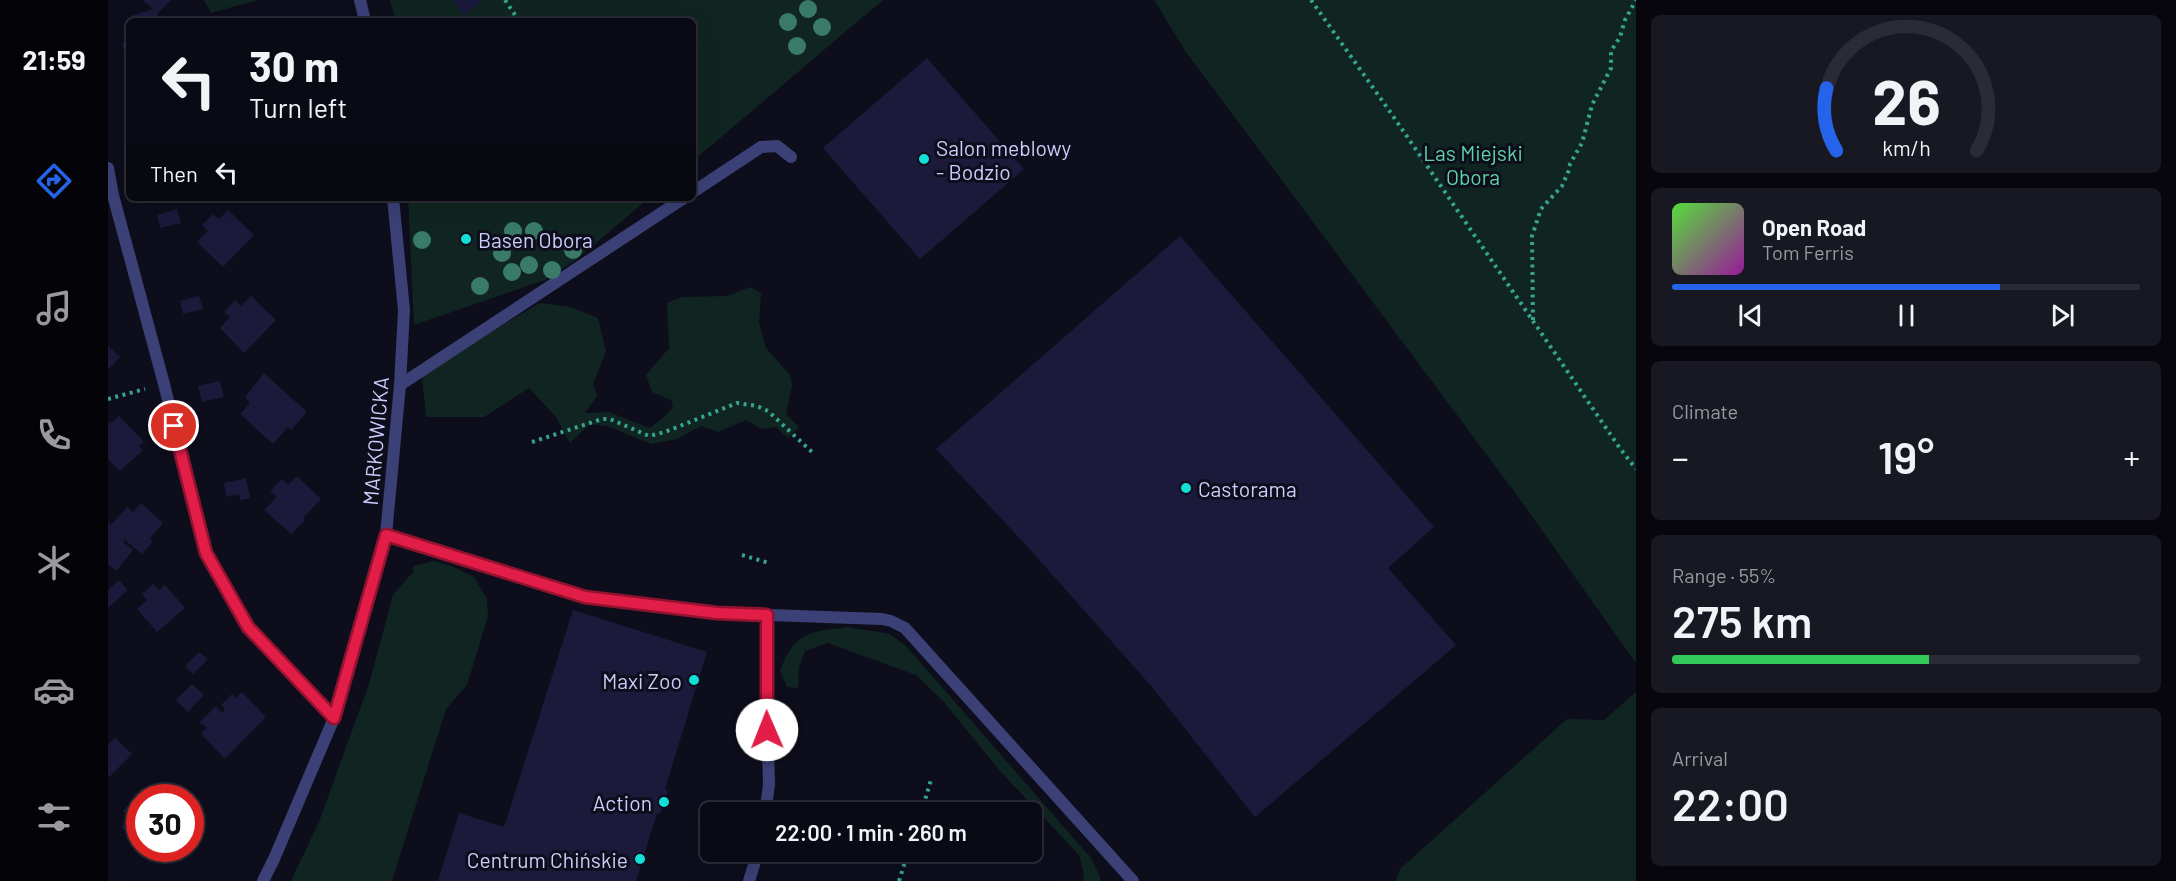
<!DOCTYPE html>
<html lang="en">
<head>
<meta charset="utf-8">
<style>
	body { margin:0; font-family:Barlow,sans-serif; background:#181822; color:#f1f3f6; height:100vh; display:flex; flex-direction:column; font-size:22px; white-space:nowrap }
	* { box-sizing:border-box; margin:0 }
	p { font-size:20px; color:#999aa0 }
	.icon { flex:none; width:33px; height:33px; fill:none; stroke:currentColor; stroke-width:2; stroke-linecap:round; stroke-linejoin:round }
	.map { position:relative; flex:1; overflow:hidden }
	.details { display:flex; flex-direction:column; gap:15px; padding:15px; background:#06060c; width:540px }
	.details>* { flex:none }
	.hud { position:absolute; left:18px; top:18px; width:570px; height:183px; border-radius:9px; box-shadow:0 6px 24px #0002,0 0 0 2px #2a2b34; background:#0a0a15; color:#f1f3f6; overflow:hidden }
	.speed { position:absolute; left:18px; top:784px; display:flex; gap:12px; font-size:30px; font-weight:700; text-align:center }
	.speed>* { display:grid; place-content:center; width:78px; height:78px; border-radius:50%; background:#0a0a15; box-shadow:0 6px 24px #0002,0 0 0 2px #2a2b34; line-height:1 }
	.speed .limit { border:9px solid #d22; background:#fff; color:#111 }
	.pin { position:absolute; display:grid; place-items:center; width:51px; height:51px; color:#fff; margin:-26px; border:3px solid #fff; border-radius:50%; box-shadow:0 2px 6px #0007 }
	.me { position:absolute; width:66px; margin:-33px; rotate:359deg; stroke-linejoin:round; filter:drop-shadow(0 0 4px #0008) }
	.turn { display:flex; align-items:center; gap:21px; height:126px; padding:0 24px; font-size:27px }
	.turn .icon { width:78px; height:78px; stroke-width:2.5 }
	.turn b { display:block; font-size:42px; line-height:51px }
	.then { display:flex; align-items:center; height:57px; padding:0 24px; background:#0003; gap:12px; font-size:22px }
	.big { font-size:45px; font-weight:600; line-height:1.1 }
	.details .card { flex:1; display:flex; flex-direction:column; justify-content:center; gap:9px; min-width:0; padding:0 21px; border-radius:9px; background:#181822 }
	.details .dial { align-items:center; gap:0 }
	.dial svg { height:156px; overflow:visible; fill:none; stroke:#2a2b34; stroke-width:7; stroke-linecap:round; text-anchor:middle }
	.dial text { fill:#f1f3f6; stroke:none }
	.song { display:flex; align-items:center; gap:18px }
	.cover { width:72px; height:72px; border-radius:9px; background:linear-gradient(135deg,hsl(110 70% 55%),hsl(300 70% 35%)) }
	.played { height:6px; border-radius:3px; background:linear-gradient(90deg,#2563eb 70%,#2a2b34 70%) }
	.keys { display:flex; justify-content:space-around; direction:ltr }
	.heat { display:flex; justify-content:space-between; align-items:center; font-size:33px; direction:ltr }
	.charge { height:9px; border-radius:4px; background:linear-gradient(90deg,#34c759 55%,#2a2b34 0) }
	.trip { position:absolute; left:592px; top:802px; width:342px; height:60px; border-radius:9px; background:#0a0a15; box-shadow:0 6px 24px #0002,0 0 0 2px #2a2b34; font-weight:600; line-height:60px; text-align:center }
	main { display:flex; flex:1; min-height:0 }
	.tab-bar { display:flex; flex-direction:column; width:108px; justify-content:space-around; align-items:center; background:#040408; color:#999aa0 }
	.tab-bar .icon { width:42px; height:42px }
	.tab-bar .selected { color:#2563eb }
	.tab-bar b { font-size:27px; color:#f1f3f6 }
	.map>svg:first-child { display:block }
	.green { fill:#102521 }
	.building { fill:#1c1a3b }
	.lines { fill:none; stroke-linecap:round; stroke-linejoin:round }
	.path { stroke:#36a48e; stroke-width:4; stroke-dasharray:3 4.5; stroke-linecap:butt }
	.lane { stroke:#3b4177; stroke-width:12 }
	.street { stroke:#3b4177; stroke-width:12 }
	.tree { fill:#3a7a68 }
	.route-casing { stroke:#92132f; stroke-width:15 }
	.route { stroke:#e11d48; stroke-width:10 }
	.poi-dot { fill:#12e0d8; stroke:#0d0d1c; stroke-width:2 }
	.labels { text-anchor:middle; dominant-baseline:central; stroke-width:6; stroke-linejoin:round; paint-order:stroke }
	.poi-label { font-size:21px; fill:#cbcdfb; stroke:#0d0d1c; text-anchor:start }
	.park-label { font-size:21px; fill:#5ed4a6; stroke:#0d0d1c }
	.street-label { font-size:21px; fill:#cbcdfb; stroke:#0d0d1c }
</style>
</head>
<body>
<main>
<nav class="tab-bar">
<b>21:59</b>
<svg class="icon selected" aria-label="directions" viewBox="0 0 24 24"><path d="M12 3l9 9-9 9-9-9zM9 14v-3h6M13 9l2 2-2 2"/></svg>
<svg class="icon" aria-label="music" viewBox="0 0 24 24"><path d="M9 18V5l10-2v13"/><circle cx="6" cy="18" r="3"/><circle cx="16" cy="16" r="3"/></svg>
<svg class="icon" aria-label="phone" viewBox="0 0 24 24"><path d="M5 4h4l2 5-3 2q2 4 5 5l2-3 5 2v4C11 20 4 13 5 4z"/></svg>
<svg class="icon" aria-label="climate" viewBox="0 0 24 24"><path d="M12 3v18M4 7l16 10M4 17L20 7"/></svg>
<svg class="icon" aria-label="car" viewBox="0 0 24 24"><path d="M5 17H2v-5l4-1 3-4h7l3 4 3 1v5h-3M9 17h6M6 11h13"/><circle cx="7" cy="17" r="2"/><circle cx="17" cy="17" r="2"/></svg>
<svg class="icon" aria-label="filters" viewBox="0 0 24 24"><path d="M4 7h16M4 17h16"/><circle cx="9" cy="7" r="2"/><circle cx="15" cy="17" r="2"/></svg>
</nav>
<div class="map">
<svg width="1528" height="881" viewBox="0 0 1528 881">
	<rect width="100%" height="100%" fill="#0d0d1c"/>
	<g class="green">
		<polygon points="96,0 150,0 103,13"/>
		<polygon points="282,0 775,0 585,161 585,21 288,21"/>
		<polygon points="1046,0 1528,0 1528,663 1408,494 1078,52"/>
		<polygon points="300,198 541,198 468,260 437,280 306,325"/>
		<polygon points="642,287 653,293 651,322 658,348 682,375 684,385 678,414 691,427 680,438 668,427 654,429 638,420 610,432 593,426 569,439 543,444 500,426 482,424 462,443 448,417 421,388 376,417 318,417 314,377 357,347 432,303 463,307 490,318 498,352 485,384 489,396 477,413 501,412 542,428 556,417 565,407 563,400 544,392 538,375 561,348 559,303 574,297 620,296"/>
		<polygon points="326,561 346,567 366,577 379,599 380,616 359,685 338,709 284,881 183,881 211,822 261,684 285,595 305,572 305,566"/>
		<path d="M739,627L782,634L798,646L983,858L992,877V881H974L976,875L971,855L892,771L835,701L808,675L720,643L697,651L691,667L690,688L679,687L672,671C686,632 702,632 739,627Z"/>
		<polygon points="1528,692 1528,881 1288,881 1292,869 1459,719 1496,720"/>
	</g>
	<g class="building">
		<polygon points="35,0 63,0 49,14 51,21 24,21 23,16 45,9"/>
		<polygon points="344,0 372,0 373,2 356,16"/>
		<polygon points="21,41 21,55 17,56 14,43"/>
		<polygon points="819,58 916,169 812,259 715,148"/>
		<polygon points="69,209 73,223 52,228 49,215"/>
		<polygon points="120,210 146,235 115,267 89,242 100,231 94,225 105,214 111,219"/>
		<polygon points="1072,236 1326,527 1280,568 1348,645 1147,817 1044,687 917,544 828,449"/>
		<polygon points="91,296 95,309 75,314 72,301"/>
		<polygon points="143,296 168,320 136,353 112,328 122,317 116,312 127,300 133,306"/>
		<polygon points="0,346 12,357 0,370"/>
		<polygon points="156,373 199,412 183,430 180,427 165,444 132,414 142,403 137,397"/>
		<polygon points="112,381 116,397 94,402 90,386"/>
		<polygon points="11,416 36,442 31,446 35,450 12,471 0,459 0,421 2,424"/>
		<polygon points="189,476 213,499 195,518 197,520 183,534 156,510 169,497 162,491 174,479 180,485"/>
		<polygon points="138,478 142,498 132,500 131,494 118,497 116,483"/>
		<polygon points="33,503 55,523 42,538 45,541 34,554 17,540 15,542 25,550 8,571 0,564 0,522 3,525 19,507 25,512"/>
		<polygon points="11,580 20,590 0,608 0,590"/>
		<polygon points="45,584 51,590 57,585 77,608 49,632 29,609 39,600 34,594"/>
		<polygon points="465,610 599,652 557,789 560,791 552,814 549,813 528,881 330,881 351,813 396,827"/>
		<polygon points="91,652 100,659 85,674 77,666"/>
		<polygon points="84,684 96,695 80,712 68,700"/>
		<polygon points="134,692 158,717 117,759 93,734 99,727 91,723 108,706 114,713 117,709 113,705 124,694 128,698"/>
		<polygon points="7,738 24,754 0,778 0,745"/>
		<polygon points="55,786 67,798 32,798 32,846 13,827 22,818 15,811 38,788 45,796"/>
	</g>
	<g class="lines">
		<g class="path">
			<polyline points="397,0 411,21"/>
			<polyline points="1203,0 1285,116 1511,447 1528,469"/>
			<polyline points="1425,320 1424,236 1433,209 1454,186 1461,170 1462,164 1474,143 1484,105 1503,68 1503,51 1512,37 1517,20 1528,0"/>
			<polyline points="0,399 37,389"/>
			<polyline points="424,442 494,419 502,419 541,436 557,432 629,403 649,406 660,411 704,452"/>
			<polyline points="634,555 661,563"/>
			<polyline points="813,813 823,780"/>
			<polyline points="791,881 800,852"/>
		</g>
		<g class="lane">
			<polyline points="585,192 653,147 669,146 683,157"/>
			<polyline points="292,385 576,198"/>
		</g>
		<g class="street">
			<polyline points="252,0 257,21"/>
			<polyline points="0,168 5,195 56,384 98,553 140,627 226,718"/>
			<polyline points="278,535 477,597 609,613 774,619 783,621 797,628 1025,881"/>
			<polyline points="657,813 661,785 659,712 659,615"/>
			<polyline points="155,881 166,859 226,718 278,535 292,385 296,310 285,198"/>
			<polyline points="641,881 650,852"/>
		</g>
	</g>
	<g class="tree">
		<circle cx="700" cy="9" r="9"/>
		<circle cx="680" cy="22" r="9"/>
		<circle cx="714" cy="27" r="9"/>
		<circle cx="689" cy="46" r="9"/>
		<circle cx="405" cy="231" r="9"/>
		<circle cx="426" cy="231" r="9"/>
		<circle cx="314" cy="240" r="9"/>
		<circle cx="465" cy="250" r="9"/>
		<circle cx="394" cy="253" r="9"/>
		<circle cx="421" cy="265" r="9"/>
		<circle cx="444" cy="270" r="9"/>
		<circle cx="404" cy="272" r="9"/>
		<circle cx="372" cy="286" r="9"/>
	</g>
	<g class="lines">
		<defs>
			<polyline id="route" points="66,426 98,553 140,627 226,718 278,535 477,597 609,613 659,615 659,730"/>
		</defs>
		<use href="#route" class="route-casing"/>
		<use href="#route" class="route"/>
	</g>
	<g class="poi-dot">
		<circle cx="816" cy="159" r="6"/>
		<circle cx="358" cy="239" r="6"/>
		<circle cx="1078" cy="488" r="6"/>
		<circle cx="586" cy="680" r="6"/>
		<circle cx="556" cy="802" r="6"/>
		<circle cx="532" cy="859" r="6"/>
	</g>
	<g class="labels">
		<g class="poi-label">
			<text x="828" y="147">Salon meblowy<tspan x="828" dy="24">- Bodzio</tspan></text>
			<text x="370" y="239">Basen Obora</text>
			<text x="1090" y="488">Castorama</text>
			<text x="574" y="680" text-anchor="end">Maxi Zoo</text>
			<text x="544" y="802" text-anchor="end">Action</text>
			<text x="520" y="859" text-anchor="end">Centrum Chińskie</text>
		</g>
		<g class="park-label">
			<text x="1365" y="152">Las Miejski<tspan x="1365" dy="24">Obora</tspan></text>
		</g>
		<g class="street-label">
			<text transform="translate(267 441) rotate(-85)">MARKOWICKA</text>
		</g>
	</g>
</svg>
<div class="speed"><div class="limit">30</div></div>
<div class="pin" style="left:66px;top:426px;background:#d93025"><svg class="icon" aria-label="arrive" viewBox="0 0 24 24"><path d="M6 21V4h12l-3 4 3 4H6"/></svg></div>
<svg class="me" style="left:659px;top:730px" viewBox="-20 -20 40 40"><circle r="19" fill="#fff"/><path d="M0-13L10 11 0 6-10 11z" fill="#e11d48"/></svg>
<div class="trip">22:00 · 1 min · 260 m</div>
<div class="hud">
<div class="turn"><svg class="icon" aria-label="left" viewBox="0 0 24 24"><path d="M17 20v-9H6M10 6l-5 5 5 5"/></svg><div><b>30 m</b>Turn left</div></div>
<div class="then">Then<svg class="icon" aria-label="left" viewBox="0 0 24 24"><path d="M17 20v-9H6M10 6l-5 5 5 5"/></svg></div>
</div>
</div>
<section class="details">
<div class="card dial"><svg viewBox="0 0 100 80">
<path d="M14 69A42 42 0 1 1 86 69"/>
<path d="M14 69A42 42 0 0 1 9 37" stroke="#2563eb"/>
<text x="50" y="56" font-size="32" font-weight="700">26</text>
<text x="50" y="72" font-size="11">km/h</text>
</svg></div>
<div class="card">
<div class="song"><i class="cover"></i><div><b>Open Road</b><p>Tom Ferris</p></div></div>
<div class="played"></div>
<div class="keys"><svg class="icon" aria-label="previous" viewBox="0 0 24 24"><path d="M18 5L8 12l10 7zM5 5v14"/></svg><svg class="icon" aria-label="pause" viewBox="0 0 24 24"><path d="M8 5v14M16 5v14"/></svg><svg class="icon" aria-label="next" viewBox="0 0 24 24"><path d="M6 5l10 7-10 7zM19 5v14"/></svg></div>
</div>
<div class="card"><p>Climate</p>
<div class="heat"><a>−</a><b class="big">19°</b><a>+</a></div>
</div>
<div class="card"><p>Range · 55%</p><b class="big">275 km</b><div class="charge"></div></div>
<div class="card"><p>Arrival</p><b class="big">22:00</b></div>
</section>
</main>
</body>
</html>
